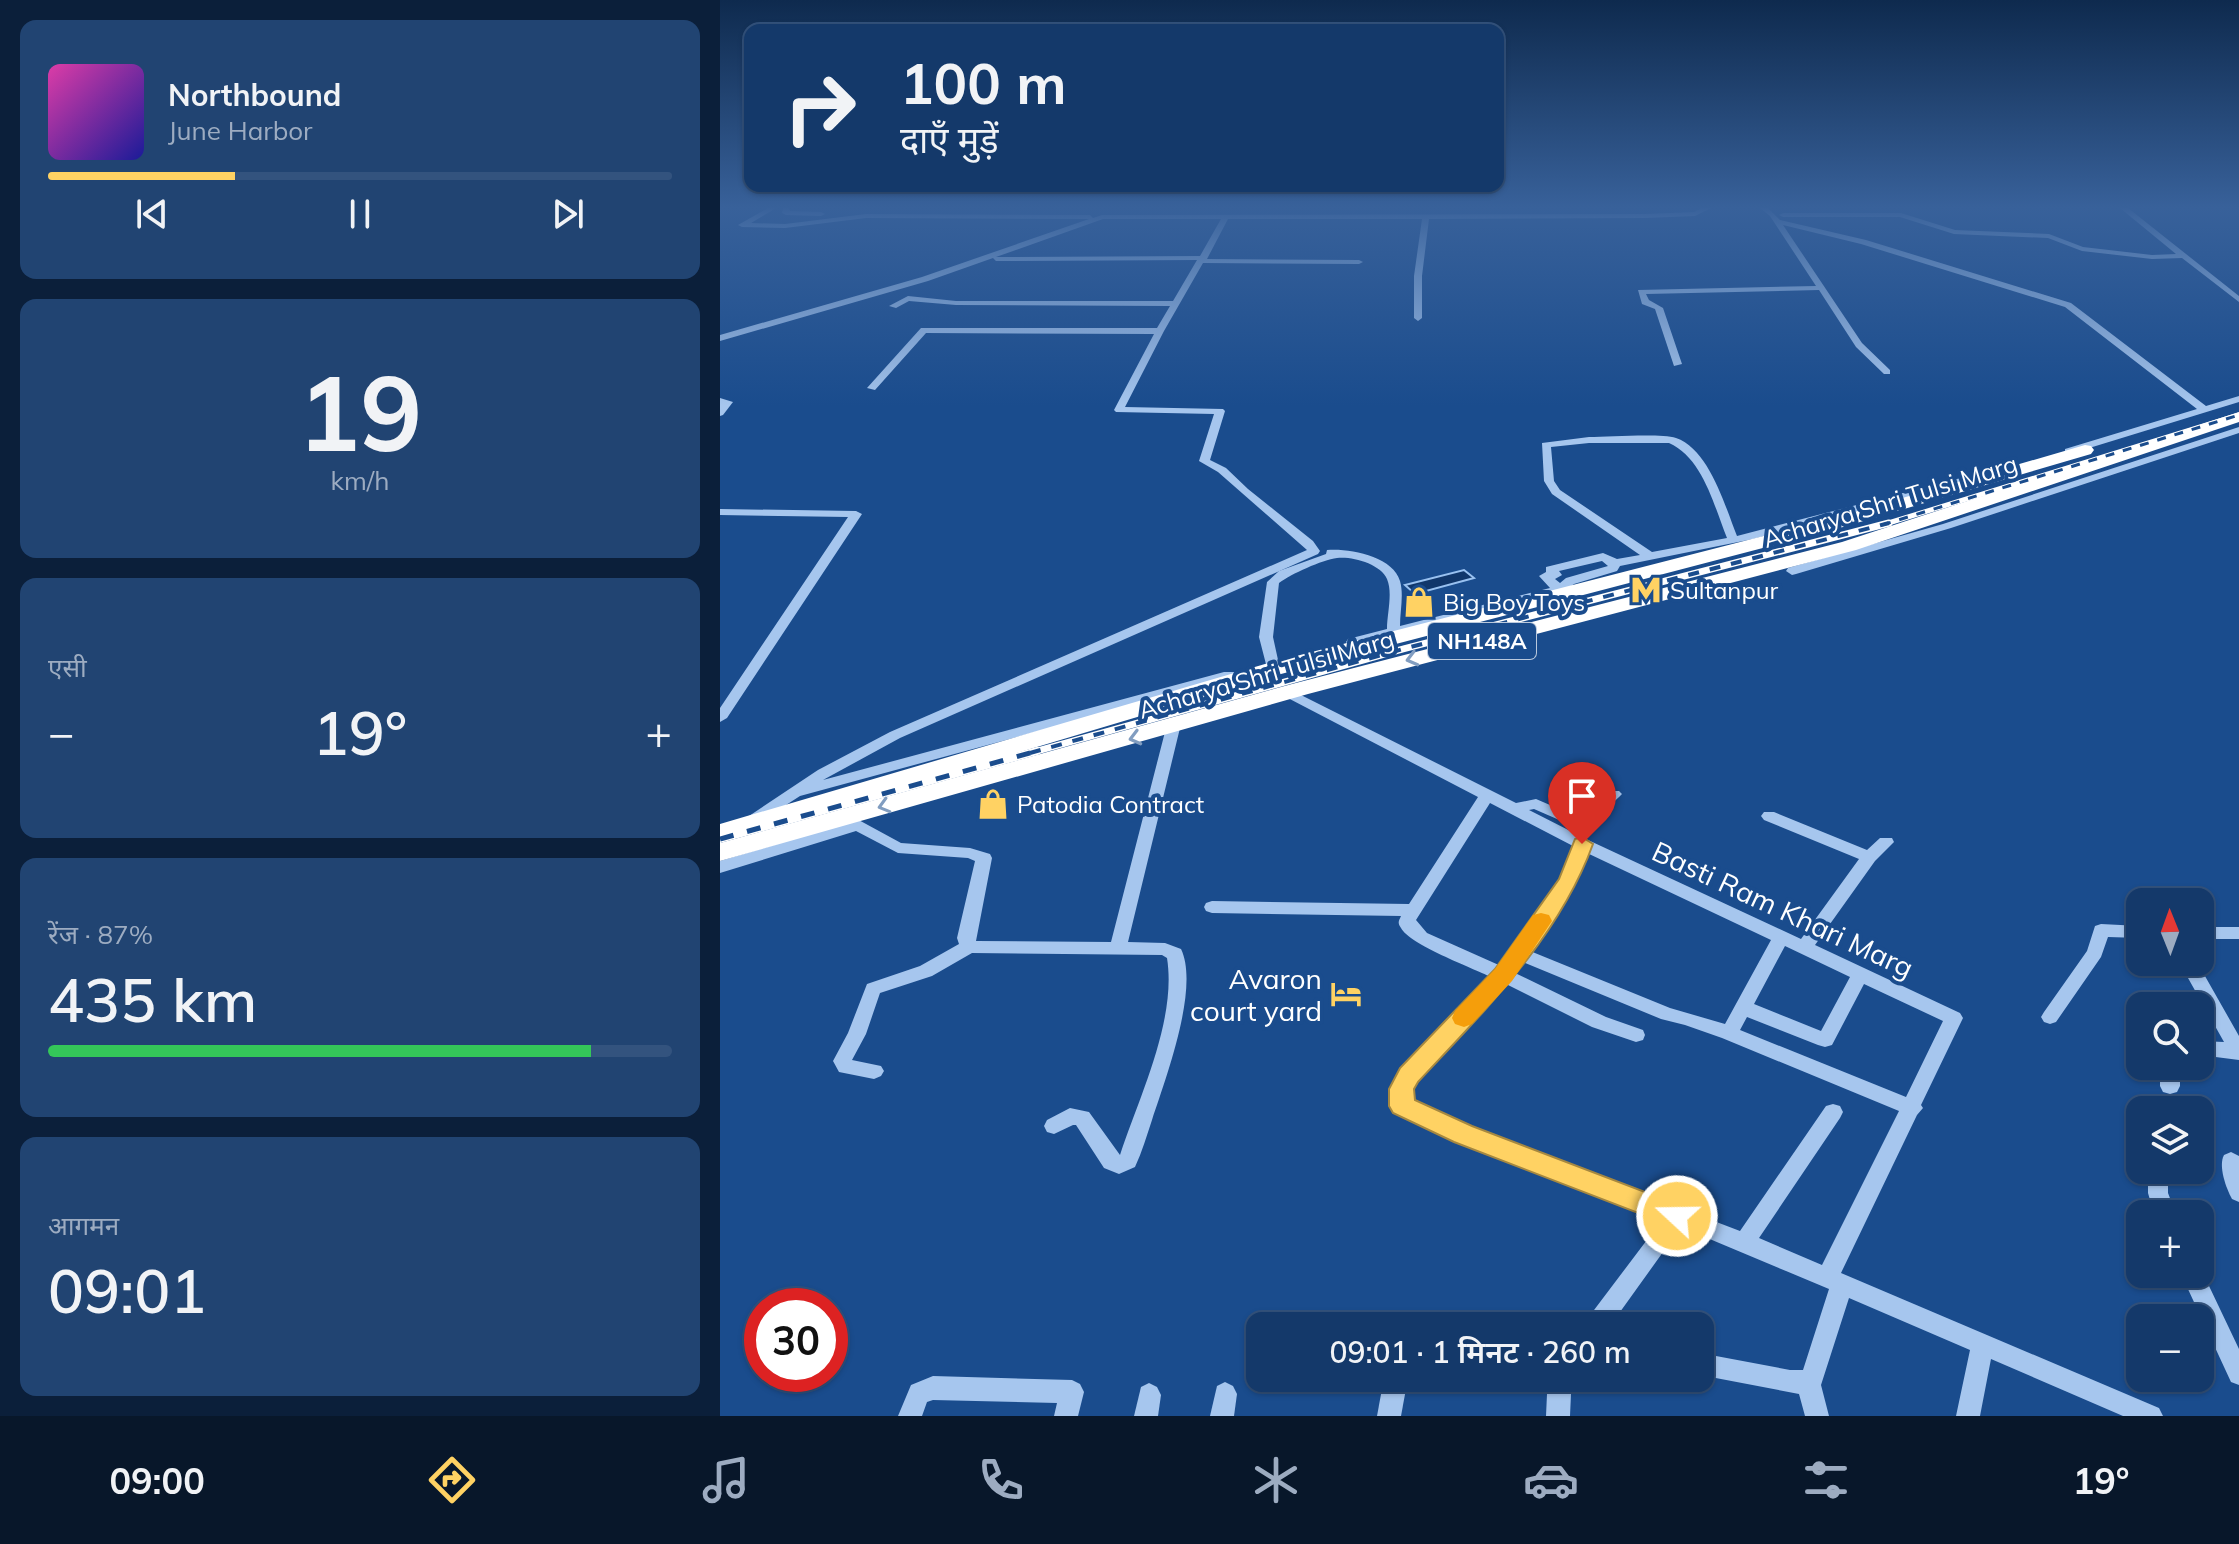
<!DOCTYPE html>
<html lang="hi">
<head>
<meta charset="utf-8">
<style>
	body { margin:0; font-family:Mulish,"Noto Sans Devanagari",sans-serif; background:#214472; color:#f1f3f6; height:100vh; display:flex; flex-direction:column; font-size:30px; white-space:nowrap }
	* { box-sizing:border-box; margin:0 }
	p { font-size:26px; color:#9dacc1 }
	.icon { flex:none; width:44px; height:44px; fill:none; stroke:currentColor; stroke-width:2; stroke-linecap:round; stroke-linejoin:round }
	.map { position:relative; flex:1; overflow:hidden }
	.panel { display:flex; flex-direction:column; gap:20px; padding:20px; background:#0b1f3a; width:720px }
	.panel>* { flex:none }
	.hud { position:absolute; left:24px; top:24px; width:760px; height:168px; border-radius:16px; box-shadow:0 2px 6px #0004,0 0 0 2px #33537e; background:#14396a; color:#f1f3f6; overflow:hidden }
	.needle { width:52px; rotate:359deg }
	.controls { position:absolute; left:1406px; top:888px; display:grid; gap:16px }
	.controls a { display:grid; place-items:center; width:88px; height:88px; border-radius:16px; background:#14396a; box-shadow:0 2px 6px #0004,0 0 0 2px #33537e; font-size:40px }
	.speed { position:absolute; left:24px; top:1288px; display:flex; gap:16px; font-size:40px; font-weight:700; text-align:center }
	.speed>* { display:grid; place-content:center; width:104px; height:104px; border-radius:50%; background:#14396a; box-shadow:0 2px 6px #0004,0 0 0 2px #33537e; line-height:1 }
	.speed .limit { border:12px solid #d22; background:#fff; color:#111 }
	.pin { position:absolute; display:grid; place-items:center; width:68px; height:68px; color:#fff; margin:-82px -34px; border-radius:50% 50% 50% 0; rotate:-45deg; box-shadow:0 0 8px #0007 }
	.pin .icon { rotate:45deg }
	.me { position:absolute; width:88px; margin:-44px; rotate:291deg; stroke-linejoin:round; filter:drop-shadow(0 0 6px #0008) }
	.turn { display:flex; align-items:center; gap:28px; height:168px; padding:0 24px; font-size:36px }
	.turn .icon { width:104px; height:104px; stroke-width:2.5 }
	.turn b { display:block; font-size:56px; line-height:68px }
	.big { font-size:60px; font-weight:600; line-height:1.1 }
	.panel .widget { flex:1; display:flex; flex-direction:column; justify-content:center; gap:12px; min-width:0; padding:0 28px; border-radius:16px; background:#214472 }
	.panel .dial { align-items:center; gap:0 }
	.dial b { font-size:104px; line-height:1 }
	.song { display:flex; align-items:center; gap:24px }
	.cover { width:96px; height:96px; border-radius:12px; background:linear-gradient(135deg,hsl(320 70% 55%),hsl(240 70% 35%)) }
	.played { height:8px; border-radius:4px; background:linear-gradient(90deg,#ffd263 30%,#33537e 30%) }
	.keys { display:flex; justify-content:space-around; direction:ltr }
	.heat { display:flex; justify-content:space-between; align-items:center; font-size:44px; direction:ltr }
	.charge { height:12px; border-radius:6px; background:linear-gradient(90deg,#34c759 87%,#33537e 0) }
	.trip { position:absolute; left:526px; top:1312px; width:468px; height:80px; border-radius:16px; background:#14396a; box-shadow:0 2px 6px #0004,0 0 0 2px #33537e; font-weight:600; line-height:80px; text-align:center }
	.tabs { display:flex; height:128px; justify-content:space-around; align-items:center; background:#08172a; color:#9dacc1 }
	.tabs .icon { width:56px; height:56px }
	.tabs .active { color:#ffd263 }
	.tabs b { font-size:36px; color:#f1f3f6 }
	main { display:flex; flex:1; min-height:0 }
	.map>svg:first-child { display:block }
	.water { fill:#11376b; stroke:#99c1f0; stroke-width:2 }
	.lines { fill:none; stroke-linecap:round; stroke-linejoin:round }
	.minor { fill:#a6c6ee; fill-rule:evenodd }
	.highway { fill:#fff; fill-rule:evenodd }
	.rail-far2-casing { stroke:#fff; stroke-width:5 }
	.rail-far1-casing { stroke:#fff; stroke-width:7 }
	.rail-casing { stroke:#fff; stroke-width:8 }
	.rail-far2 { stroke:#1a4c8d; stroke-width:3; stroke-dasharray:9; stroke-linecap:butt }
	.rail-far1 { stroke:#1a4c8d; stroke-width:4; stroke-dasharray:11; stroke-linecap:butt }
	.rail { stroke:#1a4c8d; stroke-width:5; stroke-dasharray:14; stroke-linecap:butt }
	.oneway { stroke:#819dc0 }
	.route { fill:#ffd263; stroke:#a68840; stroke-width:2 }
	.slow { fill:#f59e0b }
	.labels { text-anchor:middle; dominant-baseline:central; stroke-width:8; stroke-linejoin:round; paint-order:stroke }
	.shield { fill:#1a4c8d; stroke:#bac9dd; stroke-width:2 }
	.shield-label { font-size:22px; font-weight:bold; fill:#fff }
	.street-label { font-size:24px; fill:#fff; stroke:#1a4c8d }
	.poi-label { font-size:24px; fill:#fff; stroke:#1a4c8d; text-anchor:start }
	.near-street-label { font-size:28px; fill:#fff; stroke:#1a4c8d }
	.near-poi-label { font-size:28px; fill:#fff; stroke:#1a4c8d; text-anchor:end }
</style>
</head>
<body>
<main>
<section class="panel">
<div class="widget">
<div class="song"><i class="cover"></i><div><b>Northbound</b><p>June Harbor</p></div></div>
<div class="played"></div>
<div class="keys"><svg class="icon" aria-label="previous" viewBox="0 0 24 24"><path d="M18 5L8 12l10 7zM5 5v14"/></svg><svg class="icon" aria-label="pause" viewBox="0 0 24 24"><path d="M8 5v14M16 5v14"/></svg><svg class="icon" aria-label="next" viewBox="0 0 24 24"><path d="M6 5l10 7-10 7zM19 5v14"/></svg></div>
</div>
<div class="widget dial"><b>19</b><p>km/h</p></div>
<div class="widget"><p>एसी</p>
<div class="heat"><a>−</a><b class="big">19°</b><a>+</a></div>
</div>
<div class="widget"><p>रेंज · 87%</p><b class="big">435 km</b><div class="charge"></div></div>
<div class="widget"><p>आगमन</p><b class="big">09:01</b></div>
</section>
<div class="map">
<svg width="1519" height="1416" viewBox="0 0 1519 1416">
	<rect width="100%" height="100%" fill="#1a4c8d"/>
	<polygon class="water" points="744,570 754,578 695,594 685,585"/>
	<g class="lines">
		<g class="minor">
			<path d="M48,208H56L31,223L65,224L146,214L370,215L373,218L382,215L925,214L974,212L982,208H991L975,216L925,218L709,219L702,276V318L698,321L694,318V276L702,219H508L487,259L639,260L643,262L639,264L483,263L444,331L405,407L503,409L505,411L490,460L506,468L528,489L593,541L600,551L598,554L180,738L103,780L504,672H514L516,675L514,678L80,796L35,825L29,824L27,820L29,816L98,770L170,732L587,550L498,472L479,461L494,414L396,412L394,410L434,334L206,333L155,390L147,388L201,328H437L450,306L236,305L189,301L176,308L169,306L188,296L236,301H453L477,260L276,261L273,258L208,281L0,341V335L202,277L369,219L146,218L65,228L22,227L18,225ZM383,219H501L480,256L276,257Z"/>
			<polygon points="63,208 69,208 70,211 101,212 105,214 101,216 66,215 62,213"/>
			<polygon points="1040,208 1048,208 1060,220 1146,240 1351,303 1486,406 1519,396 1519,402 1353,453 1345,453 1345,449 1477,409 1345,307 1141,244 1063,225 1142,343 1170,370 1170,374 1164,374 1136,347 1099,290 926,294 929,300 943,308 962,364 954,366 935,309 922,304 918,290 1096,286 1050,216"/>
			<polygon points="1400,208 1408,208 1519,296 1519,302 1462,258 1432,259 1362,251 1328,238 1234,234 1180,217 1063,217 1059,215 1063,213 1181,213 1235,230 1329,234 1363,247 1432,255 1456,254"/>
			<polygon points="0,398 13,402 3,415 0,416"/>
			<polygon points="1519,427 1519,433 1231,528 1076,574 1072,575 1066,571 1068,568 1223,524"/>
			<path d="M869,437C889,437 940,433 956,438C989,449 1005,506 1017,536L1260,473L1265,476L1264,478L1033,539L900,566L897,571L854,584L843,592L633,646L628,645L626,642L628,639L667,629C667,614 673,593 667,579C661,564 632,556 617,558C602,560 571,574 559,583L553,637L560,669L553,673L548,672L539,637L547,582L559,571L606,554L607,550C629,548 673,556 680,581C684,595 680,611 680,626L830,588L819,576L826,572V567L883,553L897,559L920,555L832,494L824,481L822,443ZM869,443H949C983,458 994,506 1007,538L932,552L840,490L834,481L831,447ZM882,561L888,566L846,578L840,583L835,579L842,575L839,571Z"/>
			<polygon points="0,509 136,511 142,514 7,718 0,722 0,708 128,517 0,515"/>
			<path d="M569,689L796,803L816,799L858,817L889,791H899L902,794L899,797L866,828L860,829L814,809L809,810L868,840L1081,939L1139,859L1044,820L1041,816L1044,812H1054L1147,850L1160,838H1172L1174,842L1155,861L1095,945L1240,1013L1243,1018L1201,1105L1203,1108L1197,1115L1121,1273L1439,1408L1443,1416H1403L1271,1359L1260,1416H1236L1250,1350L1129,1298L1101,1385L1109,1416H1085L1079,1394L980,1375V1353L1070,1370H1083L1109,1289L961,1227L890,1326H865L868,1318L942,1220L736,1140L675,1112L672,1106V1089L682,1070L771,977C752,968 689,944 681,928C677,922 679,921 681,916L492,913L486,911L484,907L486,903L492,901L689,904L758,797L564,696L562,693ZM770,803L853,846L841,880L781,966L707,933L696,920ZM867,853L1051,940L1005,1024L950,1008L810,951L857,881ZM1065,946L1130,977L1101,1031L1034,1004ZM803,962L941,1019L965,1025L1002,1038L1179,1111L1102,1265L1039,1238L1120,1118L1123,1112L1120,1106L1113,1104L1106,1106L1020,1231L750,1128L692,1102V1089L696,1080L786,984L872,1027L916,1042L923,1040L925,1035L923,1030L886,1017L795,973ZM1144,984L1223,1021L1186,1097L1020,1030L1027,1017L1098,1045L1105,1047L1112,1045Z"/>
			<path d="M453,724L460,728L408,942L445,943L461,949C480,988 445,1080 432,1120C427,1135 422,1152 415,1167L399,1174L384,1168L356,1125H353L334,1134L327,1132L324,1126L327,1120L350,1108L369,1112L400,1155C419,1097 457,1020 447,958L442,955L252,953L212,976L160,993L146,1034L132,1060L161,1066L164,1071L161,1076L154,1079L119,1072L113,1061L128,1033L147,984L200,966L239,944L237,938L255,861L248,858L178,853L136,831L0,873V861L124,824L116,817L119,813L124,812L181,843L250,848L270,854L272,858L256,941L391,942L446,728Z"/>
			<polygon points="1381,924 1420,926 1420,938 1388,937 1381,957 1336,1022 1330,1024 1324,1022 1321,1017 1324,1012 1367,951 1375,926"/>
			<rect x="1480" y="927" width="39" height="12"/>
			<polygon points="1459,962 1477,962 1519,1036 1519,1060 1480,1055 1480,1041 1504,1042"/>
			<polygon points="1440,1066 1460,1066 1460,1086 1457,1092 1450,1094 1443,1092 1440,1086"/>
			<path d="M1511,1152L1519,1156V1202L1512,1199C1506,1188 1498,1166 1504,1155Z"/>
			<polygon points="1428,1170 1448,1170 1448,1193 1456,1214 1434,1214 1428,1193"/>
			<polygon points="1480,1267 1519,1349 1519,1385 1511,1382 1461,1274 1480,1274"/>
			<polygon points="689,1313 697,1316 699,1326 677,1326 681,1316"/>
			<polygon points="213,1376 352,1380 360,1384 364,1392 358,1416 334,1416 337,1403 213,1400 207,1402 202,1416 178,1416 191,1385"/>
			<polygon points="664,1378 688,1378 681,1416 657,1416"/>
			<polygon points="832,1378 856,1378 851,1394 850,1416 826,1416 827,1394"/>
			<polygon points="505,1382 513,1386 517,1394 514,1416 490,1416 497,1386"/>
			<polygon points="429,1383 437,1387 441,1395 438,1416 414,1416 421,1387"/>
		</g>
		<g class="highway">
			<polygon points="1519,412 1519,422 1136,550 588,694 0,861 0,843 572,684 1122,542"/>
			<polygon points="1365,445 1371,446 1374,450 1371,454 1123,527 561,674 0,842 0,824 545,664 1110,519"/>
		</g>
		<defs>
			<polyline id="rail-far2" points="1162,525 1519,415"/>
			<polyline id="rail-far1" points="310,753 683,649 1169,523"/>
			<polyline id="rail" points="0,839 317,751"/>
		</defs>
		<use href="#rail-far2" class="rail-far2-casing"/>
		<use href="#rail-far1" class="rail-far1-casing"/>
		<use href="#rail" class="rail-casing"/>
		<use href="#rail-far2" class="rail-far2"/>
		<use href="#rail-far1" class="rail-far1"/>
		<use href="#rail" class="rail"/>
	</g>
	<defs><path id="oneway-chevron" d="M-2-3.5L2.5 0L-2 3.5" fill="none" stroke-width="1.6" stroke-linecap="round" stroke-linejoin="round" transform="scale(2)"/></defs>
	<g class="oneway">
		<use href="#oneway-chevron" transform="translate(692 659) rotate(165)"/>
		<use href="#oneway-chevron" transform="translate(415 738) rotate(165)"/>
		<use href="#oneway-chevron" transform="translate(164 806) rotate(164)"/>
	</g>
	<linearGradient id="sky" x2="0" y2="1"><stop stop-color="#0e2a4e"/><stop offset="0.51" stop-color="#38619a"/><stop offset="1" stop-color="#38619a" stop-opacity="0"/></linearGradient>
	<rect width="1519" height="406" fill="url(#sky)"/>
	<path class="route" d="M862,837L873,844C839,938 765,1010 698,1082L694,1089L695,1100L752,1126L967,1208L971,1216L967,1225L957,1228L734,1142L673,1113L669,1106V1089L680,1068L775,969L839,879L855,839Z"/>
	<polygon class="slow" points="821,913 829,915 832,921 792,981 752,1024 744,1027 735,1024 732,1018 735,1011 775,969 813,915"/>
	<defs>
		<symbol id="metro-bare" viewBox="-9 -9 18 18"><path d="M-5.5 5V-5H-3L0 0L3-5H5.5V5H3V-.5L0 4L-3-.5V5Z" fill="#ffd263" stroke="#1a4c8d" stroke-width="2.5" paint-order="stroke"/></symbol>
		<symbol id="shop-bare" viewBox="-9 -9 18 18"><path d="M-5-2.5h2.3a2.7 3.5 0 0 1 5.4 0H5L5.5 6h-11ZM-1.5-2.5h3a1.5 2.3 0 0 0-3 0Z" fill="#ffd263" stroke="#1a4c8d" stroke-width="2.5" paint-order="stroke"/></symbol>
		<symbol id="hotel-bare" viewBox="-9 -9 18 18"><path d="M-6-4.5h1.5V1H6V5H4.5V3h-9V5H-6ZM-4 0a1.8 1.8 0 1 1 3.6 0ZM.5 0V-2.5h3Q6-2.5 6 0Z" fill="#ffd263" stroke="#1a4c8d" stroke-width="2.5" paint-order="stroke"/></symbol>
	</defs>
	<g fill-rule="evenodd">
		<use href="#metro-bare" x="904" y="568" width="44" height="44"/>
		<use href="#shop-bare" x="677" y="580" width="44" height="44"/>
		<use href="#shop-bare" x="251" y="782" width="44" height="44"/>
		<use href="#hotel-bare" x="604" y="972" width="44" height="44"/>
	</g>
	<g class="labels">
		<rect class="shield" x="708" y="623" width="108" height="36" rx="6"/>
		<g class="shield-label">
			<text x="762" y="641">NH148A</text>
		</g>
		<g class="street-label">
			<text transform="translate(1170 501) rotate(-17)">Acharya Shri Tulsi Marg</text>
			<text transform="translate(546 674) rotate(-16)">Acharya Shri Tulsi Marg</text>
		</g>
		<g class="poi-label">
			<text x="950" y="590">Sultanpur</text>
			<text x="723" y="602">Big Boy Toys</text>
			<text x="297" y="804">Patodia Contract</text>
		</g>
		<g class="near-street-label">
			<text transform="translate(1063 909) rotate(25)">Basti Ram Khari Marg</text>
		</g>
		<g class="near-poi-label">
			<text x="602" y="978">Avaron<tspan x="602" dy="32">court yard</tspan></text>
		</g>
	</g>
</svg>
<div class="controls">
<a><svg class="needle" viewBox="-14 -14 28 28"><path d="M0-13l5 13h-10z" fill="#e53935"/><path d="M0 13l5-13h-10z" fill="#9dacc1"/></svg></a>
<a><svg class="icon" aria-label="search" viewBox="0 0 24 24"><circle cx="10" cy="10" r="6"/><path d="M15 15l6 6"/></svg></a>
<a><svg class="icon" aria-label="layers" viewBox="0 0 24 24"><path d="M12 4l9 5-9 5-9-5zM3 14l9 5 9-5"/></svg></a>
<a>+</a>
<a>−</a>
</div>
<div class="speed"><div class="limit">30</div></div>
<div class="pin" style="left:862px;top:844px;background:#d93025"><svg class="icon" aria-label="arrive" viewBox="0 0 24 24"><path d="M6 21V4h12l-3 4 3 4H6"/></svg></div>
<svg class="me" style="left:957px;top:1216px" viewBox="-20 -20 40 40"><circle r="17" fill="#ffd263" stroke="#fff" stroke-width="3"/><path d="M0-11L8 9 0 5-8 9z" fill="#fff"/></svg>
<div class="trip">09:01 · 1 मिनट · 260 m</div>
<div class="hud">
<div class="turn"><svg class="icon" aria-label="right" viewBox="0 0 24 24"><path d="M7 20v-9h11M14 6l5 5-5 5"/></svg><div><b>100 m</b>दाएँ मुड़ें</div></div>
</div>
</div>
</main>
<nav class="tabs">
<b>09:00</b>
<svg class="icon active" aria-label="directions" viewBox="0 0 24 24"><path d="M12 3l9 9-9 9-9-9zM9 14v-3h6M13 9l2 2-2 2"/></svg>
<svg class="icon" aria-label="music" viewBox="0 0 24 24"><path d="M9 18V5l10-2v13"/><circle cx="6" cy="18" r="3"/><circle cx="16" cy="16" r="3"/></svg>
<svg class="icon" aria-label="phone" viewBox="0 0 24 24"><path d="M5 4h4l2 5-3 2q2 4 5 5l2-3 5 2v4C11 20 4 13 5 4z"/></svg>
<svg class="icon" aria-label="climate" viewBox="0 0 24 24"><path d="M12 3v18M4 7l16 10M4 17L20 7"/></svg>
<svg class="icon" aria-label="car" viewBox="0 0 24 24"><path d="M5 17H2v-5l4-1 3-4h7l3 4 3 1v5h-3M9 17h6M6 11h13"/><circle cx="7" cy="17" r="2"/><circle cx="17" cy="17" r="2"/></svg>
<svg class="icon" aria-label="filters" viewBox="0 0 24 24"><path d="M4 7h16M4 17h16"/><circle cx="9" cy="7" r="2"/><circle cx="15" cy="17" r="2"/></svg>
<b>19°</b>
</nav>
</body>
</html>
